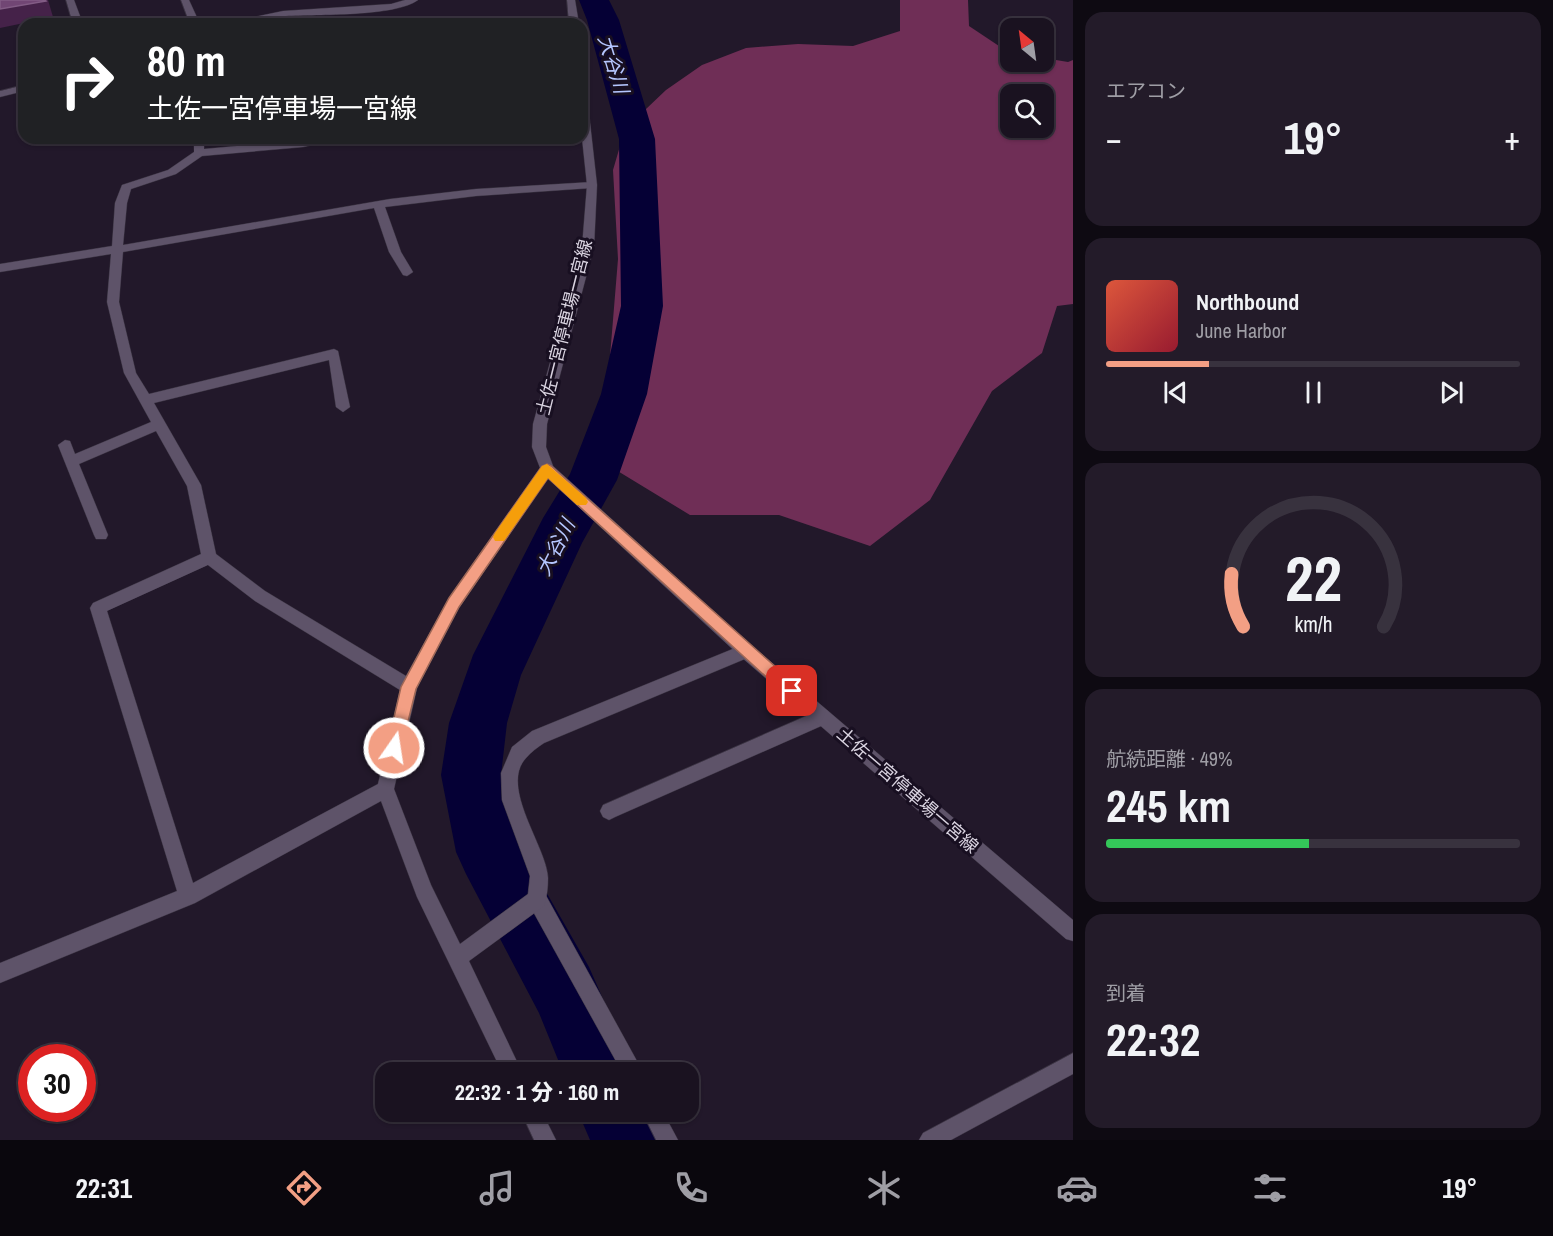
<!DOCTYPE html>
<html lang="ja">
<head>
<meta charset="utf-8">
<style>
	body { margin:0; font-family:"Archivo Narrow","Noto Sans JP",sans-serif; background:#231b29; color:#f1f3f6; height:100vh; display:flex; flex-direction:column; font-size:22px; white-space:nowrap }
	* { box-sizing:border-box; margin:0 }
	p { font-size:20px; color:#9f9ea5 }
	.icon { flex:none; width:33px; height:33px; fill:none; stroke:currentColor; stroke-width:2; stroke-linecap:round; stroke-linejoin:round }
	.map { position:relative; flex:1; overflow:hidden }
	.details { display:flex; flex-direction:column; gap:12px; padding:12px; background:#0e0a12; width:480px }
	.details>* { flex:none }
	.top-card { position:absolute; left:18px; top:18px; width:570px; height:126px; border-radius:18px; box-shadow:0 2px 4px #0004,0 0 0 2px #38323e; background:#202124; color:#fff; overflow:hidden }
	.needle { width:39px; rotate:331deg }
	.buttons { position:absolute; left:1000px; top:18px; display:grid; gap:12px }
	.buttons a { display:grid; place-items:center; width:54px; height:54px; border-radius:12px; background:#1a1220; box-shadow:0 2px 4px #0004,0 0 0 2px #38323e; font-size:30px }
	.speed { position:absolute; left:18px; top:1044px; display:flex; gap:12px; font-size:30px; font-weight:700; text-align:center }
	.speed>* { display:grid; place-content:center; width:78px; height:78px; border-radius:50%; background:#1a1220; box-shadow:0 2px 4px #0004,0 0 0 2px #38323e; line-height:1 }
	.speed .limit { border:9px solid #d22; background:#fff; color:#111 }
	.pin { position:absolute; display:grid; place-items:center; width:51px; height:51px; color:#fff; margin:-26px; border-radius:12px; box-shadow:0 3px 9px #0006 }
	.me { position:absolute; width:66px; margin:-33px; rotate:13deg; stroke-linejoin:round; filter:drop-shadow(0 0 4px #0008) }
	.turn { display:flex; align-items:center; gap:21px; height:126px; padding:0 30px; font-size:27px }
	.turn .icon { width:78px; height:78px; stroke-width:2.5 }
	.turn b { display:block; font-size:42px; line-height:51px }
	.big { font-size:45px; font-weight:800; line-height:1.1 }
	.details .card { flex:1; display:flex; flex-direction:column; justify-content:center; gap:9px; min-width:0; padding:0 21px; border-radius:18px; background:#231b29 }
	.details .dial { align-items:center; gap:0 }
	.dial svg { height:156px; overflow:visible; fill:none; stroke:#38323e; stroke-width:7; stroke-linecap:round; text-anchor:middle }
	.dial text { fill:#f1f3f6; stroke:none }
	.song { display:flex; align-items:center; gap:18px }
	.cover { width:72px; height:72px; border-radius:9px; background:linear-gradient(135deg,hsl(10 70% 55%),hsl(350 70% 35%)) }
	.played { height:6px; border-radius:3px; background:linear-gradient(90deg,#f39f84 25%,#38323e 25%) }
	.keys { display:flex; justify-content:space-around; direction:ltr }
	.heat { display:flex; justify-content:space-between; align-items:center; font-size:33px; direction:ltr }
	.charge { height:9px; border-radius:4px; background:linear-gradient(90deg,#34c759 49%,#38323e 0) }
	.trip { position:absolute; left:375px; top:1062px; width:324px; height:60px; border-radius:18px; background:#1a1220; box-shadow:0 2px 4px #0004,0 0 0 2px #38323e; font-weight:800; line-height:60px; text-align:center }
	.tabs { display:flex; height:96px; justify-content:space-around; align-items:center; background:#0a070d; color:#9f9ea5 }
	.tabs .icon { width:42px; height:42px }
	.tabs .current { color:#f39f84 }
	.tabs b { font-size:27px; color:#f1f3f6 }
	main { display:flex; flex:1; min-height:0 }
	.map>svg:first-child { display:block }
	.forest { fill:#6f2e56; fill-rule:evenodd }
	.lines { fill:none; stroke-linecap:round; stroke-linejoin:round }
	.river { fill:#050035; fill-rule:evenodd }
	.lane-casing { stroke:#393240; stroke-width:1 }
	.street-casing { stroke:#393240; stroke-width:1 }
	.secondary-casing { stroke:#393240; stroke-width:1 }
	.lane { fill:#5e5369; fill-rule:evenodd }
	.street { fill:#5e5369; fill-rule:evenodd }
	.secondary { fill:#5e5369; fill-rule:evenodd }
	.shaded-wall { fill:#452249 }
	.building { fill:#714674; stroke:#825c85; stroke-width:1.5 }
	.route { fill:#f39f84; stroke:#9e6756; stroke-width:1.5 }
	.slow { fill:#f59e0b }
	.labels { text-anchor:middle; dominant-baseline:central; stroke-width:6; stroke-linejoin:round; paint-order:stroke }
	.street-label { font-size:18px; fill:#dad4e1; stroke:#180f21 }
	.water-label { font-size:20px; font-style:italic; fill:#b5c6fe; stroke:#180f21 }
</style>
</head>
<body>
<main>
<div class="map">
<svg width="1073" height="1140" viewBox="0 0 1073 1140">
	<rect width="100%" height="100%" fill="#22182a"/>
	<path class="forest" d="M900,0H968L969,26L1011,54V62H1044V58L1068,62L1073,60V304L1057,306L1042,353L992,391L930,500L870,546L779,515H690L616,470L606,405L618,259L613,170L625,129L666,90L702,65L746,48L798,44L853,46L900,31ZM1011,94H1044V128H1011Z"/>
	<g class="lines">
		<g class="river">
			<polygon points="579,0 609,0 619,20 655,139 663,306 647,394 617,480 582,543 521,675 507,723 501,775 517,841 589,967 635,1072 563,1072 539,1013 466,874 456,852 441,775 449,723 473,655 543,518 570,474 601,394 621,306 619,139 587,20"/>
			<polygon points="578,1112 652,1112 664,1140 590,1140"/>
		</g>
		<defs>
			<g id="lane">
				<polygon points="537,890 544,892 643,1072 622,1072 530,906 528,899 530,892"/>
				<polygon points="642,1112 663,1112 678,1140 656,1140"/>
			</g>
			<g id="street">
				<polygon points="66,0 74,0 83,24 73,24"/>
				<polygon points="181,0 189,0 200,24 190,24"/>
				<path d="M405,0H418C395,17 317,14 286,16C264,18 244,24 221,24L283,11L391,4Z"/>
				<polygon points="24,85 24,91 0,97 0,91"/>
				<path d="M194,138H204V149L324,138L317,144L303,147L202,156L176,174L131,189L127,203L123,245L390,199L476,189L592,182L597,185L592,188L476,196L385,207L401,252L413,272L407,276L403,275L389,252L374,208L123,252L119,302L136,373L149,394L334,349L338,351L350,407L343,412L336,407L329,360L154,403L201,485L216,554L265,591L406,676L449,598L542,465H552L554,469L459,608L417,688L394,789L431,885L460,944L528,894L530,876L502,800L501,773L512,747L532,731L740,646L746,644L752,646L754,651L752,656L544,743C538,747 531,752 526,758C499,787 547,847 548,878C548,887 547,897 544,906L469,961L522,1072H502L417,897L381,801L195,903L0,983V963L177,891L90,608L93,603L201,554L187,486L156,431L79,464L108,535L106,539H96L94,535L58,445L65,440L70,441L75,454L151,422L124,373L107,302L111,254L0,272V264L112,246L115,203L122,185L168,170L194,152ZM208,565L255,601L400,690L378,784L193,883L107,611Z"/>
				<polygon points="822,709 828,711 830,717 828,723 615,817 609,820 603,817 600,811 603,805"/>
				<polygon points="1073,1053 1073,1074 951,1140 919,1140 923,1133"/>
				<polygon points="521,1112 542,1112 556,1140 534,1140"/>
			</g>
			<g id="secondary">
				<polygon points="567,0 575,0 579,24 569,24"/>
				<polygon points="582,93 587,96 597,185 594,247 547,424 546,447 553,466 752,646 1073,920 1073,941 1066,939 740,656 542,473 532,447 533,424 582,247 587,185 582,138"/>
			</g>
		</defs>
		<use href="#lane" class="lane-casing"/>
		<use href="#street" class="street-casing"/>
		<use href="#secondary" class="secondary-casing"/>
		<use href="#lane" class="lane"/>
		<use href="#street" class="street"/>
		<use href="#secondary" class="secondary"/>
	</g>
	<polygon class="shaded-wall" points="45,0 48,0 53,17 0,28 0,9"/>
	<polygon class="building" points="0,0 45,0 46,1 0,9"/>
	<polygon class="route" points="547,464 551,466 797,686 799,691 797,695 792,698 786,695 548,478 459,607 416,689 400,754 394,756 389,754 387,748 401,687 449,598 542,466"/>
	<polygon class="slow" points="547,464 586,498 588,502 586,505 577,505 548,478 504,541 495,541 493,537 495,533 542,466"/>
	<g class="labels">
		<g class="street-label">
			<text transform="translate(564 327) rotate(-76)">土佐一宮停車場一宮線</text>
			<text transform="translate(908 790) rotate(41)">土佐一宮停車場一宮線</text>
		</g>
		<g class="water-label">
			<text transform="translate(614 64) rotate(73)">大谷川</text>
			<text transform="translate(555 547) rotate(-63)">大谷川</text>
		</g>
	</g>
</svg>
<div class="buttons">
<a><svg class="needle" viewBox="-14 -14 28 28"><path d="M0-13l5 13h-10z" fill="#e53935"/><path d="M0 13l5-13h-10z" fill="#9f9ea5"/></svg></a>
<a><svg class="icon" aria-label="search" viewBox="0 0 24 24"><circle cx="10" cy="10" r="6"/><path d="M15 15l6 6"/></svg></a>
</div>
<div class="speed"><div class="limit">30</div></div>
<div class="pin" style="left:792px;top:691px;background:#d93025"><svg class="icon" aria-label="arrive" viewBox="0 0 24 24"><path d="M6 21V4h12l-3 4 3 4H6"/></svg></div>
<svg class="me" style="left:394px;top:748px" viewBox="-20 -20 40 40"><circle r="17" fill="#f39f84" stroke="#fff" stroke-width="3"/><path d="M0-11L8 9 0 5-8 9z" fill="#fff"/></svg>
<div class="trip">22:32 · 1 分 · 160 m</div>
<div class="top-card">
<div class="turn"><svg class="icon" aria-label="right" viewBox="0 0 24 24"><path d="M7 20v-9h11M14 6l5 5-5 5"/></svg><div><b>80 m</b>土佐一宮停車場一宮線</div></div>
</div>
</div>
<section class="details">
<div class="card"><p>エアコン</p>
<div class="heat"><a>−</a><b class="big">19°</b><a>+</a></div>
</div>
<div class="card">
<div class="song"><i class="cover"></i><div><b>Northbound</b><p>June Harbor</p></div></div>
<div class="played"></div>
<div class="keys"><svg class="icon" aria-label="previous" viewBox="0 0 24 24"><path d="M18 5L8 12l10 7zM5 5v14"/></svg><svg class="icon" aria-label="pause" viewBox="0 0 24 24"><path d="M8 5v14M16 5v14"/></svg><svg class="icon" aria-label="next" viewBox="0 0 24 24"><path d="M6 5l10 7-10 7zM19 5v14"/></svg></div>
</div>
<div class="card dial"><svg viewBox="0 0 100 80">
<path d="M14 69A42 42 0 1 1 86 69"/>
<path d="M14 69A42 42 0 0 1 8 42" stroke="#f39f84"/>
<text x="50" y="56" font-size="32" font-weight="700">22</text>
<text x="50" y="72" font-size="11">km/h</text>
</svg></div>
<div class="card"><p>航続距離 · 49%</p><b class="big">245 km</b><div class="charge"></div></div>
<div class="card"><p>到着</p><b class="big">22:32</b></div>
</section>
</main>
<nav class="tabs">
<b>22:31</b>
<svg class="icon current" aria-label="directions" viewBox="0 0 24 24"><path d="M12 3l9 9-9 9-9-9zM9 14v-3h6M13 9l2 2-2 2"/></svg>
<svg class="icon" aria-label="music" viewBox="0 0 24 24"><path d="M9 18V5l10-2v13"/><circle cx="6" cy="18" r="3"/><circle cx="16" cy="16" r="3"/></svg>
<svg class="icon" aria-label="phone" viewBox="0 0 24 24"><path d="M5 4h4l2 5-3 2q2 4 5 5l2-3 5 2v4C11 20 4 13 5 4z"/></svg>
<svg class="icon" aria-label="climate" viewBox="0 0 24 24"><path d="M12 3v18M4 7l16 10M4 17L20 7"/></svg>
<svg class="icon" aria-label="car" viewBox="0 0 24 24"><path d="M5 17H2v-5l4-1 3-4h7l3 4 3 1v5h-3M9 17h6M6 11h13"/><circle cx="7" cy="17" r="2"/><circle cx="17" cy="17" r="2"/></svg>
<svg class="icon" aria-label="filters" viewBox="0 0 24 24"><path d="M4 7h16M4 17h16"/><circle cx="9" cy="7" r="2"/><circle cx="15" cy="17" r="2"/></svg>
<b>19°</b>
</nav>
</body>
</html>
